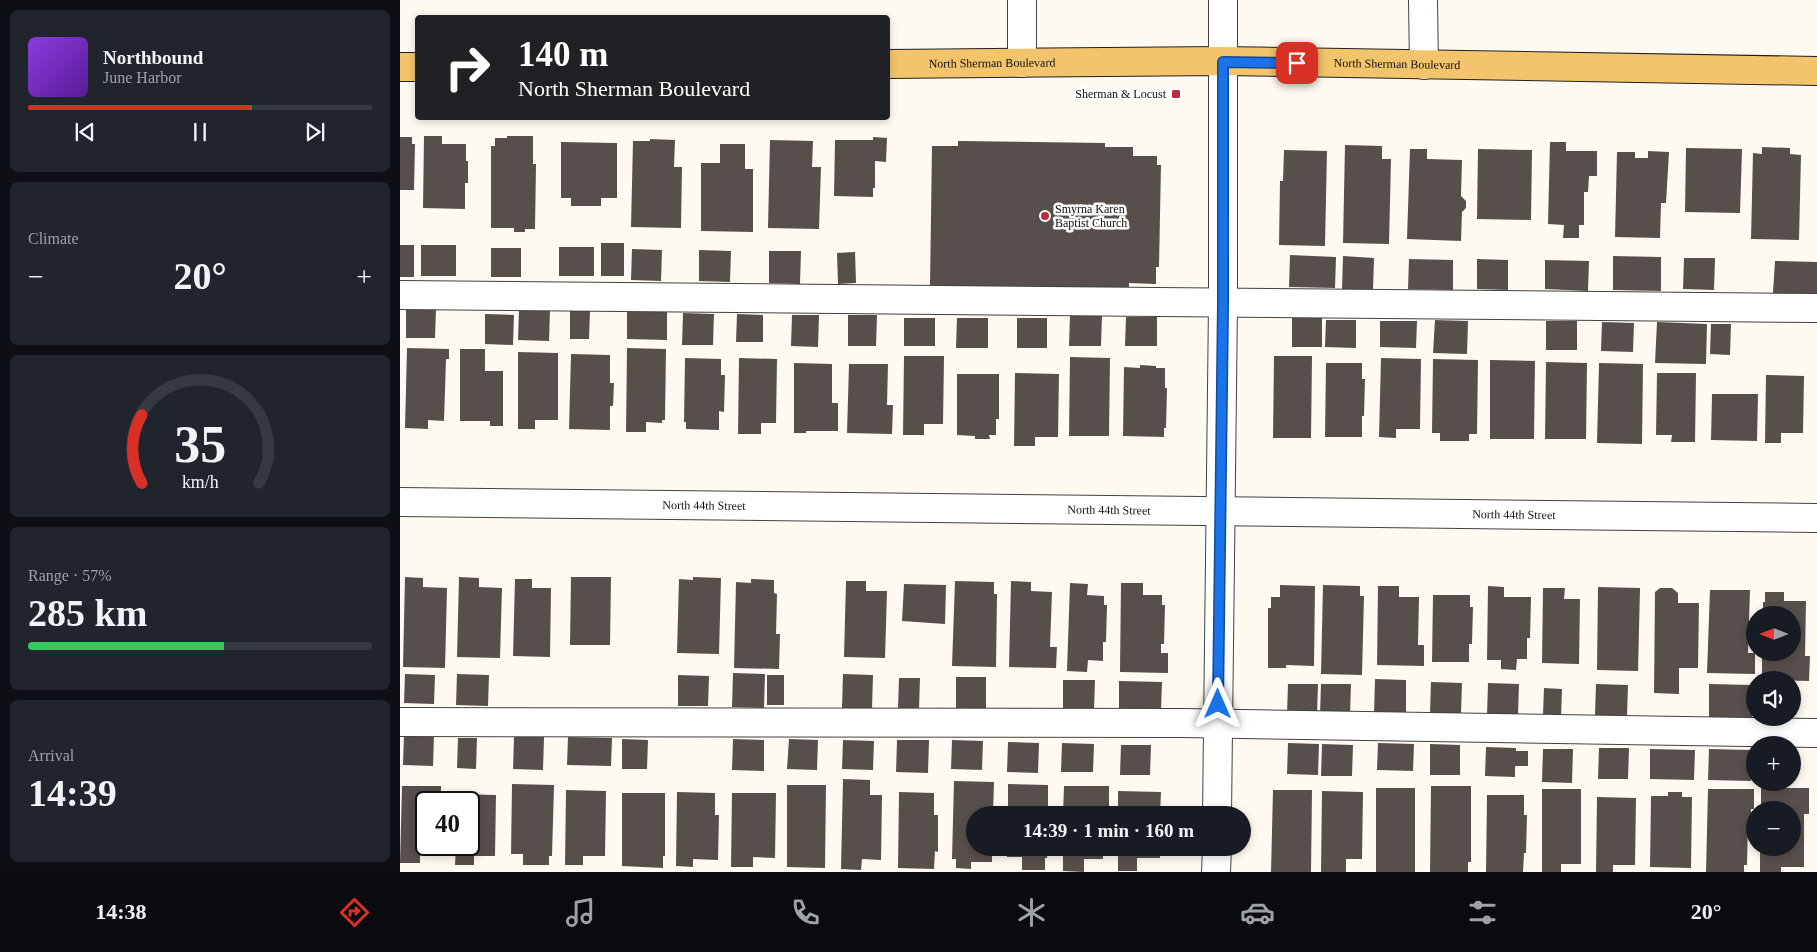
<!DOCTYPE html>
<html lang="en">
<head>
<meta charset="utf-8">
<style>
	body { margin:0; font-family:"Times New Roman",serif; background:#20242c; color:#f1f3f6; height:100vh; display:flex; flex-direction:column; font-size:19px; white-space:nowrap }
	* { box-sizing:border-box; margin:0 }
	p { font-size:16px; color:#9ea1a6 }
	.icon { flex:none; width:28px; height:28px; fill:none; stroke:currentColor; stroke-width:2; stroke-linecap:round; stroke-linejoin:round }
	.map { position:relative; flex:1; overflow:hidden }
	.drawer { display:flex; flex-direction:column; gap:10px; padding:10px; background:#0d0f14; width:400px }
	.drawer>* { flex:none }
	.top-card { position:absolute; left:15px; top:15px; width:475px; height:105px; border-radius:5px; box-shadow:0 2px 8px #0003; background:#202124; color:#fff; overflow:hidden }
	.needle { width:32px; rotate:270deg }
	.buttons { position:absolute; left:1346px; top:606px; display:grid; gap:10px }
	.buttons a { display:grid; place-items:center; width:55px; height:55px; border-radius:50%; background:#171b24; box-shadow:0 2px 8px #0003; font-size:25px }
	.speed { position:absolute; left:15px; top:791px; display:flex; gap:10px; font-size:25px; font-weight:700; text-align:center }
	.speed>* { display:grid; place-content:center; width:65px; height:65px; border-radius:50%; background:#171b24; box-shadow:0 2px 8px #0003; line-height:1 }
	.speed .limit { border:2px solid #111; border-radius:8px; background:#fff; color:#111 }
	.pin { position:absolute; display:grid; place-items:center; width:42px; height:42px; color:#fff; margin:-21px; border-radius:10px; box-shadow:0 2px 8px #0006 }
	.me { position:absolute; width:55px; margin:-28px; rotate:0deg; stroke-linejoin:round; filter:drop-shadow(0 0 4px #0008) }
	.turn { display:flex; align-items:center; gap:18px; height:105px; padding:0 20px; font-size:22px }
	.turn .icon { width:65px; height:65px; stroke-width:2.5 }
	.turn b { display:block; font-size:35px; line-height:42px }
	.big { font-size:38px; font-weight:800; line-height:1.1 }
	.drawer .card { flex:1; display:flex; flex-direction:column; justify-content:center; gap:8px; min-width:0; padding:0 18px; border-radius:8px; background:#20242c }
	.drawer .dial { align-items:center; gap:0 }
	.dial svg { height:130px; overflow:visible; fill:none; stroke:#363941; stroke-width:7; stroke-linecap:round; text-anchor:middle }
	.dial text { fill:#f1f3f6; stroke:none }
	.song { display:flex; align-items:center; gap:15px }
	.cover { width:60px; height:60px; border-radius:8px; background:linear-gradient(135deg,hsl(270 70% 55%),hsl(270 70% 35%)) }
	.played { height:5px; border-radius:2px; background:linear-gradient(90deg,#d93025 65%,#363941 65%) }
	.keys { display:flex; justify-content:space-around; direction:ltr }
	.heat { display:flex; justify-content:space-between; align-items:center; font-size:28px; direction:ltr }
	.charge { height:8px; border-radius:4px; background:linear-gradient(90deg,#34c759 57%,#363941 0) }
	.trip { position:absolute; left:566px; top:806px; width:285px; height:50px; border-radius:25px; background:#171b24; box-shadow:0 2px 8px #0003; font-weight:800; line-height:50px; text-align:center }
	.dock { display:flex; height:80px; justify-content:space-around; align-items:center; background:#090b0e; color:#9ea1a6 }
	.dock .icon { width:35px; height:35px }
	.dock .on { color:#d93025 }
	.dock b { font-size:22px; color:#f1f3f6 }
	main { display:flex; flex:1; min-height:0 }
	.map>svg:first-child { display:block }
	.building { fill:#574f4b }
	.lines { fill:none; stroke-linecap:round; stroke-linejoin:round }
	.minor-casing { stroke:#424242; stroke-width:30 }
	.major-casing { stroke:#202020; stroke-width:30 }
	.minor { stroke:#fff; stroke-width:28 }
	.major { stroke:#f3c46c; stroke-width:28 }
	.route-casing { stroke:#114b97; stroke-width:12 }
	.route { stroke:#1a73e8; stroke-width:9 }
	.poi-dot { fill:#ba2b41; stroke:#fff; stroke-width:2 }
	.labels { text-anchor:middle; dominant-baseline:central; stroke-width:5; stroke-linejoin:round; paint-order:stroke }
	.street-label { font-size:12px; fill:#0f0f0f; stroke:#fff }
	.poi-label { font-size:12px; fill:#0f0f0f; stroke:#fff; text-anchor:end }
</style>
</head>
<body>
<main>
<section class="drawer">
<div class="card">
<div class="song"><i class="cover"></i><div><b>Northbound</b><p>June Harbor</p></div></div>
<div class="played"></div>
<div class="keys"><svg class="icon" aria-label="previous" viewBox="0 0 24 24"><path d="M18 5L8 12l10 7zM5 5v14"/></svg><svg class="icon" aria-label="pause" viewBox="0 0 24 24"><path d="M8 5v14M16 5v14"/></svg><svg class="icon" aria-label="next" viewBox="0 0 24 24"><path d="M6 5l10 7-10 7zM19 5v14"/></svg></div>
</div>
<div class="card"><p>Climate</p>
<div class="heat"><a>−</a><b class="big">20°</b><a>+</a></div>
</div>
<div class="card dial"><svg viewBox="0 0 100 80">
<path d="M14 69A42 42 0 1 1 86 69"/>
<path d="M14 69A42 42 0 0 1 14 27" stroke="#d93025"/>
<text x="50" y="56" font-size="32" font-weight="700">35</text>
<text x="50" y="72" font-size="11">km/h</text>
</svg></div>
<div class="card"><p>Range · 57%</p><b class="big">285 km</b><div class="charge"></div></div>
<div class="card"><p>Arrival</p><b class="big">14:39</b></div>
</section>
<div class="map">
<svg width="1417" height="872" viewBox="0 0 1417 872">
	<rect width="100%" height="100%" fill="#fefaf1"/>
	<g class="building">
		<polygon points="24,136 42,136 42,144 66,144 66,161 68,161 68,183 65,183 65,209 23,208"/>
		<polygon points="107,136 133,136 133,164 136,164 135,229 125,229 125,232 114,232 114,228 91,228 91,146 95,146 95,138 107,138"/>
		<polygon points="0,137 12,137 12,144 15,144 14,190 0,190"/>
		<polygon points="473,137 487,138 486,162 475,161 475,188 473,188 473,197 434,196 435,140 473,140"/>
		<polygon points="250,139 275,140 274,167 282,167 281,228 231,227 233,141 250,141"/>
		<polygon points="370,140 413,141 412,167 421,167 419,229 368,228"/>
		<polygon points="558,141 705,143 705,147 733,147 733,156 757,156 757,165 761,165 759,267 756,267 756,284 729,283 729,289 530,286 532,146 558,146"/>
		<polygon points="161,142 217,143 217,198 201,198 201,206 171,206 171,198 161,198"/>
		<polygon points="1150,142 1166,142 1166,151 1197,151 1197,176 1189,176 1188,192 1184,192 1184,225 1179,225 1179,238 1163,238 1164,225 1148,224"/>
		<polygon points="320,144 345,144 345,169 353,169 353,232 301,231 301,163 320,163"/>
		<polygon points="945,145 982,146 982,159 991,159 989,244 943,243"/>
		<polygon points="1362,147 1390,148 1390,154 1401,155 1399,240 1351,239 1353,153 1362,154"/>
		<polygon points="1286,148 1342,149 1340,213 1285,212"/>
		<polygon points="1010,149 1027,149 1027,159 1062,160 1061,196 1066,201 1066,208 1062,212 1061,241 1007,239"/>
		<polygon points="1078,149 1132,150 1131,220 1077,219"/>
		<polygon points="884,150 927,151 925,246 879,245 880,181 883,181"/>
		<polygon points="1248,151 1269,152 1266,203 1261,203 1260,238 1215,237 1217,152 1235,152 1235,158 1248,158"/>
		<rect x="201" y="243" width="23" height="33"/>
		<rect x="0" y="245" width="14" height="32"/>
		<rect x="21" y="245" width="35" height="31"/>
		<rect x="159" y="247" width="35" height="29"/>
		<rect x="91" y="248" width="30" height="29"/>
		<polygon points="232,249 262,250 261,281 231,280"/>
		<polygon points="299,250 331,251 330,282 299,281"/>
		<polygon points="369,251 401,251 400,284 369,283"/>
		<polygon points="455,252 456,283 438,284 437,253"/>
		<polygon points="890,255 936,257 935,288 889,287"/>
		<polygon points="943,256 974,258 973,290 942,289"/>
		<polygon points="1213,256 1261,257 1261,291 1213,290"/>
		<polygon points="1284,258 1315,258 1314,290 1283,289"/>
		<polygon points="1009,259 1053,260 1053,290 1008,289"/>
		<polygon points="1077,259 1108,260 1108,290 1077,289"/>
		<polygon points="1145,260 1189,261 1188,291 1145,289"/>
		<polygon points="1375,261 1417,262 1417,294 1373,293"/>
		<polygon points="6,309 36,309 35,338 6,338"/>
		<polygon points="119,309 150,310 149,341 118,340"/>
		<polygon points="170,311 190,311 189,339 170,339"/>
		<polygon points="227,311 267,312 267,340 227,339"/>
		<polygon points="283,313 314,314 313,345 282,345"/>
		<polygon points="85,314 114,315 113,345 85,344"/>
		<polygon points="337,314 363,315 363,342 336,342"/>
		<polygon points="392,315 419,315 418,347 391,346"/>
		<polygon points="448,315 477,315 476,346 448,346"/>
		<polygon points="670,315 702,315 701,346 669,346"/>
		<polygon points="726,317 757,317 757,346 725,346"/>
		<rect x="504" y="318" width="31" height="28"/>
		<polygon points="557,318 588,318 588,348 556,348"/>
		<rect x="617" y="318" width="30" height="30"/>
		<rect x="892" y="318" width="30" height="29"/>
		<polygon points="926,320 956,320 956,348 925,347"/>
		<polygon points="1035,320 1068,321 1067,354 1033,353"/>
		<polygon points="980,321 1017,321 1016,348 980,347"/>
		<rect x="1146" y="321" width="31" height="29"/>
		<polygon points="1202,322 1234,323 1233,352 1201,351"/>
		<polygon points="1257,322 1307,324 1306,364 1255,363"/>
		<polygon points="1311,324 1331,324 1330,355 1310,354"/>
		<polygon points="7,348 49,349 49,359 46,359 44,421 28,420 28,429 5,428"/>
		<polygon points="227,348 266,349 265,420 262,420 262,423 246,422 246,432 226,432"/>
		<polygon points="60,349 85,349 85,371 103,371 103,426 90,426 90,421 60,421"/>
		<polygon points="118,352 158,353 158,420 135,420 135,429 118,429"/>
		<polygon points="171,354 210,355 210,383 214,383 213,406 210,406 210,430 169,429"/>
		<polygon points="504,356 544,356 543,424 524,424 524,435 503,435"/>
		<polygon points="874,356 912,356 911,438 873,438"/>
		<polygon points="670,357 710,358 709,436 669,436"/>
		<polygon points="285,358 321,359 321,375 325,375 324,412 319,411 319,430 286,429 286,422 284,422"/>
		<polygon points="339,358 377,359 376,423 361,423 361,434 338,434"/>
		<polygon points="981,358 1021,359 1020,429 996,429 996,438 979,437"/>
		<polygon points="1033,359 1078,360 1077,434 1069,434 1069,441 1040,441 1040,433 1032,433"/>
		<polygon points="1090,360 1135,361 1134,439 1090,439"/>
		<polygon points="1146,362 1187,363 1186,439 1145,439"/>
		<polygon points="394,363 432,364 432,403 438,403 438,431 406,431 406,433 394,433"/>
		<polygon points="926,363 962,363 962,379 965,379 964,416 962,416 962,437 925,437"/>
		<polygon points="1199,363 1243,364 1242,444 1197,443"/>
		<polygon points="449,364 488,364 487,405 493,405 492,434 447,433"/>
		<polygon points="740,365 756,366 756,368 765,368 765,388 767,388 766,428 764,428 764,437 723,436 724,367 740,368"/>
		<polygon points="615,373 659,374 658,437 635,437 635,446 614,446"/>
		<polygon points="1257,373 1296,373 1295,442 1271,442 1272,435 1256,435"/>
		<polygon points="557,374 599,374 599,419 596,419 596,435 589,435 590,439 575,439 575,436 557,435"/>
		<polygon points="1366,375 1404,376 1403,433 1381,433 1381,443 1365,443"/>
		<polygon points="1312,394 1358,394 1357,441 1311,440"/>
		<polygon points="5,577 23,578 23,587 47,588 45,668 3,667"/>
		<polygon points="59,577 79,578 79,587 102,588 100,658 57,657"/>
		<polygon points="171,577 211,577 210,645 170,645"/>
		<polygon points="293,577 321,578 319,654 277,653 279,579 293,580"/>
		<polygon points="115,579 132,579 132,588 151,588 150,657 113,656"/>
		<polygon points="351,579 374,580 374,593 377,594 376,634 380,634 379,669 334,668 336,582 351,583"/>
		<polygon points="446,581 466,581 466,591 487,591 485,658 444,657"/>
		<polygon points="555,581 594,582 594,594 597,594 596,667 552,666"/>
		<polygon points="611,581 631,582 631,591 652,592 650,647 657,647 656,668 609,667"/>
		<polygon points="670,583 688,584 687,595 704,596 704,605 707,605 706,642 703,642 703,661 688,660 687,672 667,671"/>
		<polygon points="721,583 743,583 743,595 762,595 762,605 765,605 764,644 761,644 761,653 768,653 768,673 720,672"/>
		<polygon points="504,584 546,585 545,624 502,621"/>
		<polygon points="880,585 915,586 914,666 886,665 886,668 868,668 868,608 871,608 871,597 880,597"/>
		<polygon points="923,585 960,586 960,596 964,596 962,675 921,674"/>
		<polygon points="978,586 999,586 999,597 1019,597 1018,645 1024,645 1024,666 977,665"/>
		<polygon points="1088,586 1104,587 1104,597 1131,597 1130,638 1127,638 1127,659 1117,659 1116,670 1101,669 1101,660 1087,660"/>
		<polygon points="1198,587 1240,588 1238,671 1197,670"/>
		<polygon points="1143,588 1165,588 1164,599 1180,599 1179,664 1142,663"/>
		<polygon points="1260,588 1272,588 1278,593 1278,603 1299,603 1298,668 1279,668 1279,694 1254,693 1255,592"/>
		<polygon points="1310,590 1350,590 1348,653 1355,653 1355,674 1307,673"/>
		<polygon points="1365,592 1384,592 1384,601 1406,601 1405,656 1410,656 1409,681 1362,680 1362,652 1392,652 1392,615 1363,615 1363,602 1365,602"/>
		<polygon points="1033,595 1070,595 1070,607 1073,607 1072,644 1069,644 1069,662 1032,662"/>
		<polygon points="333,673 365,674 364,708 332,707"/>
		<polygon points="5,674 35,675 34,704 4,703"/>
		<polygon points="57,674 89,675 88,706 56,705"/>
		<polygon points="443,674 473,675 472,709 442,708"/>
		<polygon points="278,675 309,676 308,706 278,706"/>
		<rect x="367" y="675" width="17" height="30"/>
		<rect x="556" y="677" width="30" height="32"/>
		<polygon points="499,678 520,678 519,709 498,709"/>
		<polygon points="975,679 1006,680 1006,714 974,713"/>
		<polygon points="663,680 695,680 694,711 663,710"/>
		<polygon points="719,681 762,682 761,711 719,710"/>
		<polygon points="1031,682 1062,683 1061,714 1030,713"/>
		<polygon points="1088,683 1119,684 1118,715 1087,715"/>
		<polygon points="888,684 918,684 917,715 887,714"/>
		<polygon points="921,684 951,684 950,715 920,715"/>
		<polygon points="1196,684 1228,685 1227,716 1195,715"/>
		<polygon points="1309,684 1353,685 1352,719 1309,718"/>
		<polygon points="1144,688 1162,689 1161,716 1143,714"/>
		<polygon points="4,734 34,735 33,766 3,765"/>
		<polygon points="114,737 144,737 143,770 113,769"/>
		<polygon points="168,737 212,738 211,766 167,765"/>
		<polygon points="58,738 77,738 76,769 57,768"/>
		<polygon points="222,739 248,740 247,769 222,769"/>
		<polygon points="333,739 364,740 364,771 332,770"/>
		<polygon points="389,739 418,740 417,770 387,769"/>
		<polygon points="443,740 474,741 473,770 442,769"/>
		<polygon points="497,740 529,740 528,773 496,772"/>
		<polygon points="552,740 583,741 582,770 551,769"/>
		<polygon points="608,742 639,743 638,773 607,772"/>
		<polygon points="662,743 694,744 693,772 661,772"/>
		<polygon points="888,743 919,744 918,775 887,774"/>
		<polygon points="978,743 1014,744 1013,771 977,770"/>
		<polygon points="922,744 953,745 952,776 921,776"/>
		<polygon points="1030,744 1060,745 1060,775 1030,775"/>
		<polygon points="721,745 751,745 750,775 720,775"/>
		<polygon points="1086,747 1116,748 1116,751 1128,751 1128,766 1115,766 1115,777 1085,776"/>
		<polygon points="1199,748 1229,748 1228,779 1198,779"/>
		<polygon points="1143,749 1173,749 1172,783 1142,782"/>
		<polygon points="1250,749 1295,750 1294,780 1250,779"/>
		<polygon points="1309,749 1351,750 1351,781 1308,780"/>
		<polygon points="443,779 470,780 470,795 482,795 481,860 462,859 461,870 441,869"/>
		<polygon points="554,781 594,782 593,815 575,815 575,848 592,848 592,862 571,862 571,869 556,868 556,859 552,859"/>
		<polygon points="112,784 154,785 152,856 149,856 149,865 123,865 123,854 111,854"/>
		<polygon points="608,784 648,785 648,815 608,815"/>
		<polygon points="387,785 426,785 425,868 387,867"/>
		<polygon points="2,786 41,786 41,802 26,802 26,845 41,845 41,855 20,855 20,863 0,863"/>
		<polygon points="664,786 709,786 709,807 704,807 704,815 663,815"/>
		<polygon points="1031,786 1071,786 1071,862 1068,862 1068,872 1030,872"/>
		<rect x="976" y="788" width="39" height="84"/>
		<polygon points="1361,788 1409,788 1409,814 1404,814 1404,867 1381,867 1381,872 1360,872 1360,848 1392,848 1392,810 1361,810"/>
		<polygon points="1142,789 1181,789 1181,864 1161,864 1161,872 1142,872"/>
		<polygon points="1308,789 1354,789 1354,809 1351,809 1351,822 1348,822 1347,865 1344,865 1344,872 1306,872"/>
		<polygon points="166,790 206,791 205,856 183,856 183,865 165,865"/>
		<polygon points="873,790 912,790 911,872 871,872"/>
		<polygon points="718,791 761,792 760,815 718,815"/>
		<polygon points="922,791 963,792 962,859 946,859 946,872 921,872"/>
		<polygon points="277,792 315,793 315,815 319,815 318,860 293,859 293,867 276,866"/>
		<polygon points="499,792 534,793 534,815 538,815 538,852 535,851 534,869 498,868"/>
		<polygon points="1268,792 1282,792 1282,797 1292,797 1291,868 1250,867 1251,796 1268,796"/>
		<polygon points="222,793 265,793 265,856 263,856 263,868 222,866"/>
		<polygon points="332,793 376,793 375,858 353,857 353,867 331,867"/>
		<polygon points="57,794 96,795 95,856 74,856 74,865 55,865 56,845 69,845 69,802 57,802"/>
		<polygon points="1087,795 1124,795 1124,815 1127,815 1126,853 1124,853 1123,872 1086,872"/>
		<polygon points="1197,797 1236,798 1235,865 1213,865 1213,872 1196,872"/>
		<polygon points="607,848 648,848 647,858 645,858 645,870 622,870 622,857 607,857"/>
		<polygon points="663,848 703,848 703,859 684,859 684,872 663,871"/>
		<polygon points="718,848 760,848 760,858 737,858 737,871 718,871"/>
	</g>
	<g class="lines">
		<defs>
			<g id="minor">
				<polyline points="1023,0 1024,65"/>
				<polyline points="622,63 622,0"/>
				<polyline points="0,295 1417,308"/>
				<path id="s1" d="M0,502L1417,518"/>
				<polyline points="0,722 782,723 1417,733"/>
				<polyline points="817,815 823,304 823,0"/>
				<polyline points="816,872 817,848"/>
			</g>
			<g id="major">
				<path id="s2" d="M488,64L823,61L1417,71"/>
				<polyline points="0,67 18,67"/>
			</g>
		</defs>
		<use href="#minor" class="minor-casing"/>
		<use href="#major" class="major-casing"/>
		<use href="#minor" class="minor"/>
		<use href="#major" class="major"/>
	</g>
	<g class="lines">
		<defs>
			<polyline id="route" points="818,704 823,304 823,62 897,63"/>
		</defs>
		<use href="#route" class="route-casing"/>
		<use href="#route" class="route"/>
	</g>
	<g class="poi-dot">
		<rect x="771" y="89" width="10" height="10" rx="2.5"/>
		<circle cx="645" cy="216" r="5"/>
	</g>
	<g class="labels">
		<g class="street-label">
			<text stroke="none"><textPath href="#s2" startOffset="104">North Sherman Boulevard</textPath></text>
			<text stroke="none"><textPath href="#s2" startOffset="509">North Sherman Boulevard</textPath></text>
			<text stroke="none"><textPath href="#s1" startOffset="304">North 44th Street</textPath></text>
			<text stroke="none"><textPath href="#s1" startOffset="709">North 44th Street</textPath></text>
			<text stroke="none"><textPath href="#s1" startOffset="1114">North 44th Street</textPath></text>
		</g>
		<g class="poi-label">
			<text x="766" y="94">Sherman &amp; Locust</text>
			<text x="655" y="209" text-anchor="start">Smyrna Karen<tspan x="655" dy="14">Baptist Church</tspan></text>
		</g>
	</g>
</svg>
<div class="buttons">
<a><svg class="needle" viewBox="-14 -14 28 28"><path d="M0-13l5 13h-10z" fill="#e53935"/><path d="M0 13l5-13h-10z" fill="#9ea1a6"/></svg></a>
<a><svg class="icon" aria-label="sound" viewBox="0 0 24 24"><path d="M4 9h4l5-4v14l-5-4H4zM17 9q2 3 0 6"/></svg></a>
<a>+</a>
<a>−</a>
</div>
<div class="speed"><div class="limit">40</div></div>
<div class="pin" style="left:897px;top:63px;background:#d93025"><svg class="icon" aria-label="arrive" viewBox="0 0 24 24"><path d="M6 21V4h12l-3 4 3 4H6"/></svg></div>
<svg class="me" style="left:818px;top:704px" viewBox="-20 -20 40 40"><path d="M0-17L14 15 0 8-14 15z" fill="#1a73e8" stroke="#fff" stroke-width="4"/></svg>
<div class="trip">14:39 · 1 min · 160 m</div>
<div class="top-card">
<div class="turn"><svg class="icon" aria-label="right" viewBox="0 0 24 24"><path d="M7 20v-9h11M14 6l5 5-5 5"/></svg><div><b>140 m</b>North Sherman Boulevard</div></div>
</div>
</div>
</main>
<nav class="dock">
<b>14:38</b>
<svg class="icon on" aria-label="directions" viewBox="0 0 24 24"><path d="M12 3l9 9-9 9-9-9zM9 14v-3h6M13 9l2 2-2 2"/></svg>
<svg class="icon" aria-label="music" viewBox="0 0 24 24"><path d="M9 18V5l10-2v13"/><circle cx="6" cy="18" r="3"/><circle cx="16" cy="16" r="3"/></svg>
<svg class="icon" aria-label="phone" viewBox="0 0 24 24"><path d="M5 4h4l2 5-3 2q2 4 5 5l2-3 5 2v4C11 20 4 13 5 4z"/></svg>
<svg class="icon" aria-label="climate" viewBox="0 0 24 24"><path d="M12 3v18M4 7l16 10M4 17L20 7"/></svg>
<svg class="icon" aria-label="car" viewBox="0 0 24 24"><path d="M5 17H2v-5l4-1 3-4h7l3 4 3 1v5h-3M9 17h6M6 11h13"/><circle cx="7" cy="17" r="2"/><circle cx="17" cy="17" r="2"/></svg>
<svg class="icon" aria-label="filters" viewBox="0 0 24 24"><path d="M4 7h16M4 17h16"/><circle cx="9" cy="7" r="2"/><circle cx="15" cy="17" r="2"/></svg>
<b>20°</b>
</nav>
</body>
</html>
